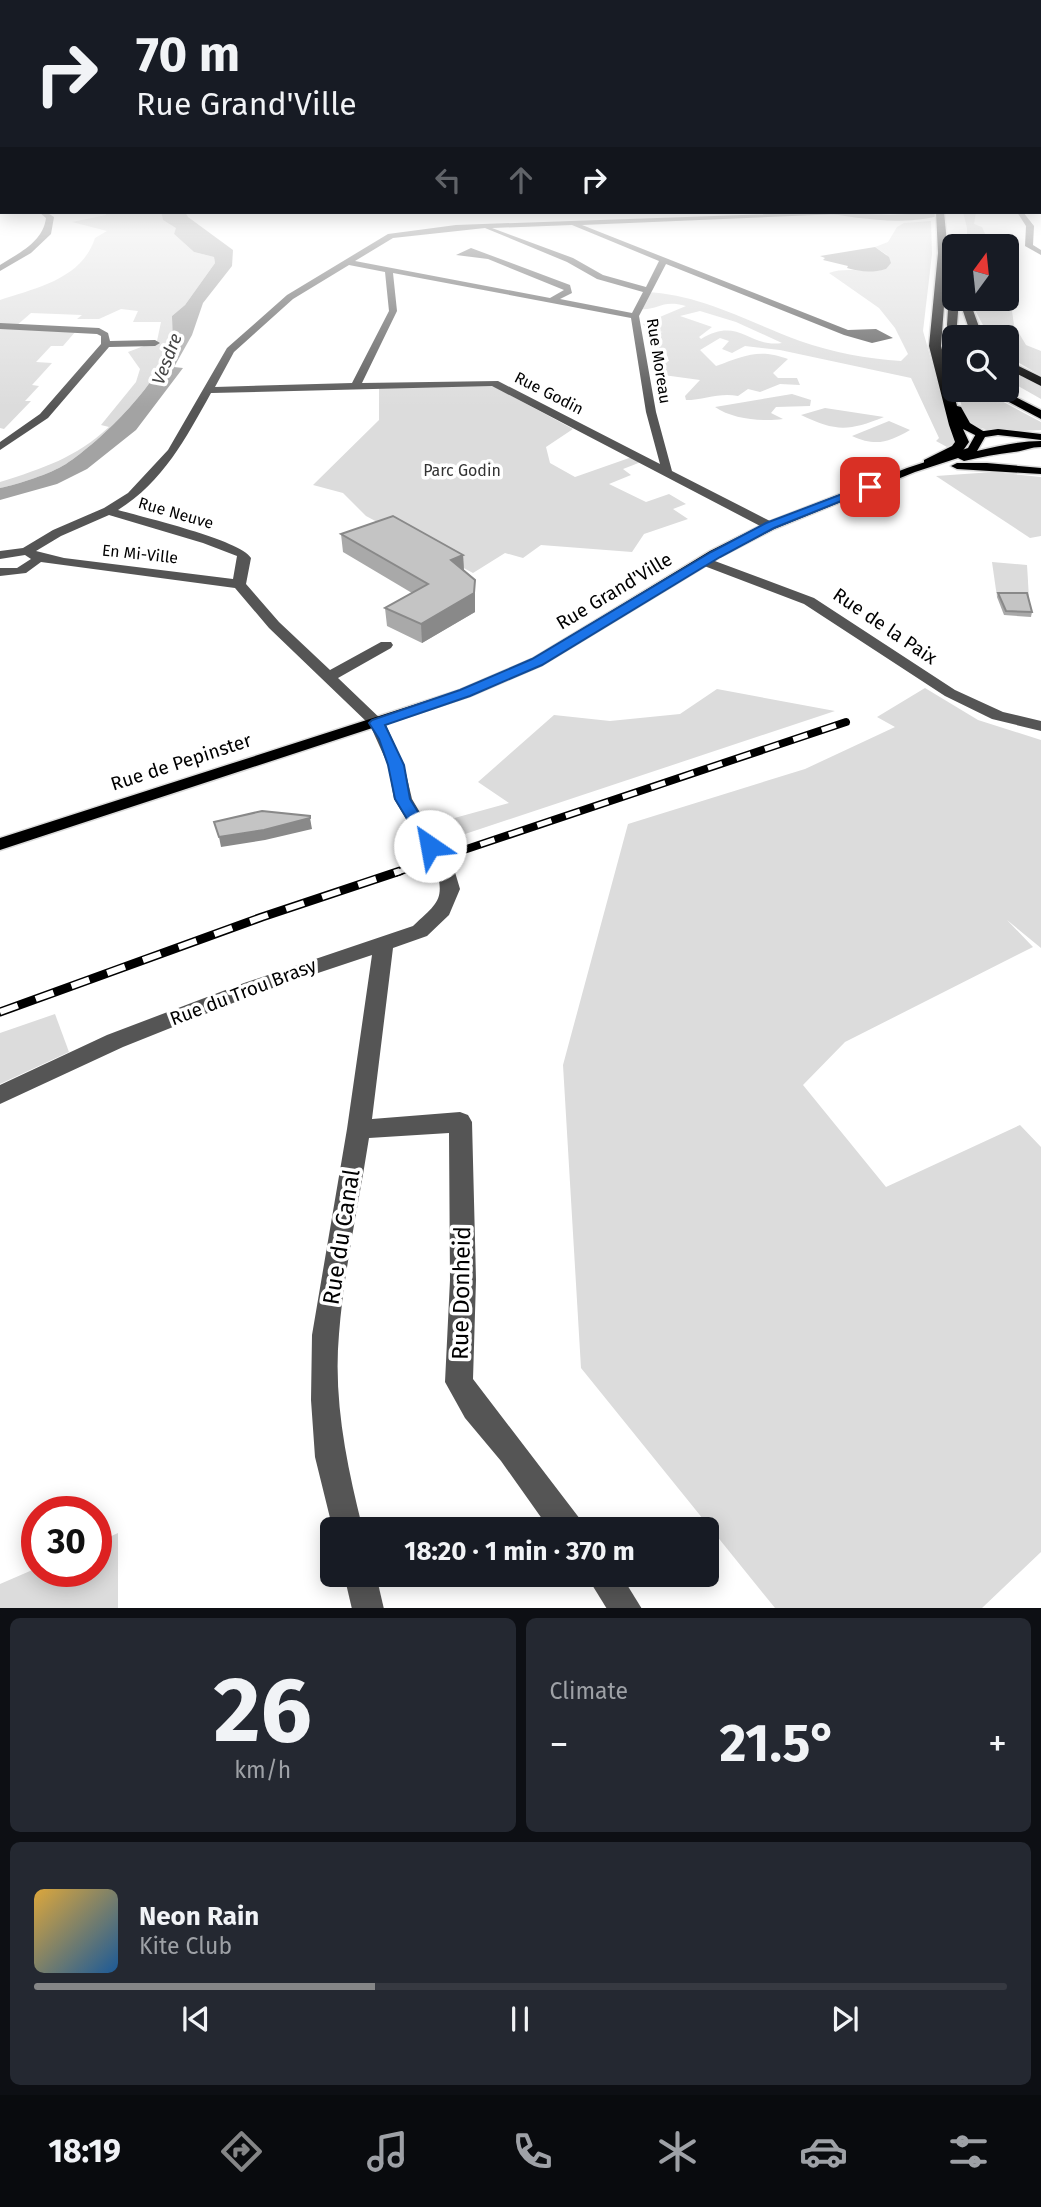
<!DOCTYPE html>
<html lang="en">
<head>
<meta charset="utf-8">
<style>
	body { margin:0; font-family:"Fira Sans",sans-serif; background:#242831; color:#f1f3f6; height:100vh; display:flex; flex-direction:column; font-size:26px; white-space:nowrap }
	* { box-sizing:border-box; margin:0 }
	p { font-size:23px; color:#9ea1a6 }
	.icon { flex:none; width:38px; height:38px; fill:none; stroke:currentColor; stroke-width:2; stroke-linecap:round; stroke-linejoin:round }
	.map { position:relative; height:1608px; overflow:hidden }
	.side { display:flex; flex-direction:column; gap:10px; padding:10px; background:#0d0f14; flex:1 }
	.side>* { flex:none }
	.top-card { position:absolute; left:0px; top:0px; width:1041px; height:214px; box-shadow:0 4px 18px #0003; background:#171b24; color:#f1f3f6; overflow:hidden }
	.needle { width:46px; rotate:15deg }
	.buttons { position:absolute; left:942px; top:234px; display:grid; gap:14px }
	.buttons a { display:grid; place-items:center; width:77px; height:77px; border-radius:10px; background:#171b24; box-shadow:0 4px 18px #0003; font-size:35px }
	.speed { position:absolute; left:21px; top:1496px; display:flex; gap:14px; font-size:35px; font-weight:700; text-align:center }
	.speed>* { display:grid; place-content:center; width:91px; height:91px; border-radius:50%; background:#171b24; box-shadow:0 4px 18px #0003; line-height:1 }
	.speed .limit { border:10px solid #d22; background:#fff; color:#111 }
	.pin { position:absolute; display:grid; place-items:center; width:60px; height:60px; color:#fff; margin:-30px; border-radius:14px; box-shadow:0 4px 10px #0006 }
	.me { position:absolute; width:77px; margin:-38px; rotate:327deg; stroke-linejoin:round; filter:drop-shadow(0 0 5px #0008) }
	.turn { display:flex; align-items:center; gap:24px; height:147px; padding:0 21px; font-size:32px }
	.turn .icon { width:91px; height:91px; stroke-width:2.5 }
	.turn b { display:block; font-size:49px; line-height:60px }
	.lanes { display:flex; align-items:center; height:66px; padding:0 21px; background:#0003; justify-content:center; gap:35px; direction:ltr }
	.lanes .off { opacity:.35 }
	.big { font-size:52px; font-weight:700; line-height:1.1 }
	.side .card { flex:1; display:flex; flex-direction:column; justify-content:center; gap:10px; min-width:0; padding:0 24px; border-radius:10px; background:#242831 }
	.side .dial { align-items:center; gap:0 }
	.dial b { font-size:91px; line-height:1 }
	.song { display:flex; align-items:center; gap:21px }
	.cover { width:84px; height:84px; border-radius:10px; background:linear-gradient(135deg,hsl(40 70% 55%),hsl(210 70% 35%)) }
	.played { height:7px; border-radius:4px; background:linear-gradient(90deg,#858687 35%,#363941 35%) }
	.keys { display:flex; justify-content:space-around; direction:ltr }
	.heat { display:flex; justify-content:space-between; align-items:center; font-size:38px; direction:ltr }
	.side .tiles { flex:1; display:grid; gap:10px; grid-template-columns:1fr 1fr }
	.card:last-child { grid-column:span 2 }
	.trip { position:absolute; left:320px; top:1517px; width:399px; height:70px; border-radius:10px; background:#171b24; box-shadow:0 4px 18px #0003; font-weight:700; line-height:70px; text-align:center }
	.dock { display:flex; height:112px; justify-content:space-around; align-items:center; background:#090b0e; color:#9ea1a6 }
	.dock .icon { width:49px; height:49px }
	.dock .on { color:#858687 }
	.dock b { font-size:32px; color:#f1f3f6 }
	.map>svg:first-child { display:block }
	.green { fill:#dcdcdc; fill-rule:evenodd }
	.water { fill:#a3a3a3 }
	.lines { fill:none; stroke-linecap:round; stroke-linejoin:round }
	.minor-tunnel { stroke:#d9d9d9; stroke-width:17; stroke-dasharray:17 8; stroke-linecap:butt }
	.major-casing { stroke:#dbdbdb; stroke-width:3 }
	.highway-casing { stroke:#dbdbdb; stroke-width:3 }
	.minor { fill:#555; fill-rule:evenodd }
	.major { fill:#000; fill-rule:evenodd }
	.highway { fill:#000; fill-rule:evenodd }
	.rail-far1-casing { stroke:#000; stroke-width:8 }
	.rail-casing { stroke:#000; stroke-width:9 }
	.rail-far1 { stroke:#fff; stroke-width:5; stroke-dasharray:15; stroke-linecap:butt }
	.rail { stroke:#fff; stroke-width:6; stroke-dasharray:19; stroke-linecap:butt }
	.wall { fill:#a9a9a9 }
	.shaded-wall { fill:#898989 }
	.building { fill:#c4c4c4; stroke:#898989; stroke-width:2 }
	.route { fill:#1a73e8; stroke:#114b97; stroke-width:2 }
	.labels { text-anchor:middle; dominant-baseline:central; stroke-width:7; stroke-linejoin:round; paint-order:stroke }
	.far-street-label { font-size:16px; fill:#000; stroke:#fff }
	.far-park-label { font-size:16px; fill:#333; stroke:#fff }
	.far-water-label { font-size:18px; font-style:italic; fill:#444; stroke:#fff }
	.street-label { font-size:19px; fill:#000; stroke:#fff }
	.near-street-label { font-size:23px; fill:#000; stroke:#fff }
</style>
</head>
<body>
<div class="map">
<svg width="1041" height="1609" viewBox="0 0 1041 1609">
	<rect width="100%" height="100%" fill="#fff"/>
	<g class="green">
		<path d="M106,212H161L163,220L177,228L174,234L194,252L214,257L215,263L185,305L172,316C172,322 173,331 172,337C166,378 100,442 66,464C50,474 19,484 0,488V482C44,468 75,458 109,427L101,425L136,382L140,369L128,352L157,341L161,322H133L138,311L121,309L99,319H77L82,315L31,313L16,326H0V300C36,288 82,279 95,238L107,231L72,222L106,215Z"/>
		<polygon points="963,212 976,212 974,224 982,227 991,247 967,247 967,228"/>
		<path d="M931,221L932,254L923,331L955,444L947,447L936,441L939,438L911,378L780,350L745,346L732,353L722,349L729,341L720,338L700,350L716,366C744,356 758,348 788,359L773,373L778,378H797L800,385L780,384L760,392L748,389L738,396C720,392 704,400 686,400L685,396L700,380L656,374L654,365L669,361L666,353L651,351L648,335L663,332L647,329L643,324L686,306C660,299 660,311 638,309L646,292C700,294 751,323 800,341C832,352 867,359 901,361L908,354L895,328L879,308L829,273C848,266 867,274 886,269L887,255L875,247L888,242L897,227L904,223ZM700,311L736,322L782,343C748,348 739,316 701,339L699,337L712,327L680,316Z"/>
		<polygon points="1006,269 1014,325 1026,345 1041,351 1041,376 1006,355 1006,338 990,338 976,312 974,299 1006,299"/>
		<polygon points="0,328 76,331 63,346 51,346 36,362 52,363 32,385 39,386 25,401 31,401 4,429 0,428"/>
		<polygon points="1006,366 1041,385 1041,399 1006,379"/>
		<polygon points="480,383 493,386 573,429 546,447 550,463 575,477 632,457 641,462 623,469 631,475 609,484 646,502 669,494 686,504 673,509 688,519 644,534 632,552 541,545 523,558 505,553 473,573 366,516 343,493 313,485 379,420 379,386"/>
		<path d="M957,390H981L1041,422V430C1025,431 979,434 969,422C962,413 961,401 957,390Z"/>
		<path d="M792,394L811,400L810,406L776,407L771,413L783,419C762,422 732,419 715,407Z"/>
		<path d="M825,408L884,417C849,431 836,432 801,415Z"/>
		<path d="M889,421L910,430C889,442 876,447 852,436Z"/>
		<polygon points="993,472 1041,477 1041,536 1030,538 936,476"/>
		<polygon points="992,562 1027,565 1029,598 997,597"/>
		<polygon points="925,688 978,720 1041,740 1041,948 1007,920 1033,947 845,1042 803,1085 886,1187 1020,1125 1041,1147 1041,1552 982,1608 775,1608 581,1368 563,1065 628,824 805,769 895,727 877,717"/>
		<polygon points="717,689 835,711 444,841 429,825 509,803 478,782 554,715 610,721 680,714"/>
		<polygon points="55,1014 69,1052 0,1084 0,1033"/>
		<polygon points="118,1533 118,1608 0,1608 0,1584 37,1568 37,1572 96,1572 96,1543"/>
	</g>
	<g class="water">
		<path d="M161,212H185L188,217L233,250L232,266L203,303L192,335L174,367L183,368L136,430L87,469L57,484L0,500V488C19,484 50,474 66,464C100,442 166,378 172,337C173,331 172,322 172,316L185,305L215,263L214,257L194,252L174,234L176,228L163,220Z"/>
		<path d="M817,212L890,215L951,212C909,228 860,218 817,212Z"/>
		<path d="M875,247L889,257L891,263L886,269C872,273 861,272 847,268L848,266L823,260L825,258L820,256Z"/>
	</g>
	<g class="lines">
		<polyline class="minor-tunnel" points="431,846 445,866"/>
		<defs>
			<g id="major">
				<path d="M998,429L1041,434V440L998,435L985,437L977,451C997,446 1020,441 1041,441V447C1030,447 1024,451 1014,452C997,454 981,457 964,461L958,458L915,472L774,529L720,557L542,665L470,696L0,850V838L460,690L532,659L710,551L766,523L907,468L968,448L977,432Z"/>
				<polygon points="987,463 1041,468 1041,474 957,469 951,466 957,463"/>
			</g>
			<g id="highway">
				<polygon points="936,212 944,212 948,253 941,346 957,406 961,407 970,423 988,434 981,438 963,429 969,442 962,452 929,467 924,466 924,460 952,446 955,442 949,425 929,346 938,253"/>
				<polygon points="954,291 954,299 959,299 957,325 960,338 954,338 954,341 949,338 947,325 949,294"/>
				<polygon points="959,299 969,299 983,338 972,338"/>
				<polygon points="1006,360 1041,377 1041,386 1006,368"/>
				<polygon points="986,390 1002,390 1041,410 1041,419"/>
			</g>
		</defs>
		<use href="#major" class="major-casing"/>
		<use href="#highway" class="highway-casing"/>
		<g class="minor">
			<rect x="0" y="187" width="2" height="4"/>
			<rect x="1040" y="188" width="1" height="4"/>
			<rect x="1040" y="201" width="1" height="4"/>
			<rect x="0" y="203" width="2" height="4"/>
			<path d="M39,212H46L54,217L51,234L31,253L0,271V265C19,253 43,242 46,218Z"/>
			<path d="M830,212H887L582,225L848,330L876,329L893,338L872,343L844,335L666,264L639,316L656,412L672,471L774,523V529H766L492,386L211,393C186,438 163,482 118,510C142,517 241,540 251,558L246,584L279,622L330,670L381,642H391L393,645L391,648L338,678L385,723L404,765L412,799L440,846L437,850H425L394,799L388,765L370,725L269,628L235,588L41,562L26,573L0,576V568H17L31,559L25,555L0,559V551L23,548L53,530L104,508L128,493L168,450L227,348L287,295L388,234L456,225ZM572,225L659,261L646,287L603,275L573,258L492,228ZM485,228L567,262L597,279L643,292L632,313L560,299L572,293L570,285L471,248L456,255L488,259L564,290L550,298L355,261L393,238ZM349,265L385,272L389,311L352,383L215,387L234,352L293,299ZM393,273L631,318L646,412L660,464L498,381L362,383L397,311ZM109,515L203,543L237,556L233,579L64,558L36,551L61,536Z"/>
			<polygon points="1017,212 1023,212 1034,226 1033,245 1041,250 1041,255 1025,246 1026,226"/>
			<polygon points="0,323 99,328 108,333 110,341 155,340 160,343 155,346 109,347 48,418 0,450 0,442 40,414 101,344 101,336 97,334 0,329"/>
			<polygon points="704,557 814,598 955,690 1003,712 1041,721 1041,731 992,719 945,696 804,604 699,564 699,558"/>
			<path d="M445,860L452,862L460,889L449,915L427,936L393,948L372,1119L460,1112L468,1115L472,1122L476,1280L473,1379L580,1519L584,1530H550L501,1461L465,1418L445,1382L450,1280L449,1133L369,1138C359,1203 344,1269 339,1334C333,1401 347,1466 363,1530H333L315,1457L311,1400L312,1335L347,1129L372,955L258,993L123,1047L0,1104V1085L107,1035L244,983L413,926C438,902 445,901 436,866L438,862Z"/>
			<polygon points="344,1575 376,1575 384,1609 352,1609"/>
			<polygon points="586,1575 621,1575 642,1609 607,1609"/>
		</g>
		<use href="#major" class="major"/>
		<use href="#highway" class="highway"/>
		<defs>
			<polyline id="rail-far1" points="395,873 846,722"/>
			<polyline id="rail" points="0,1012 262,917 400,871"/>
		</defs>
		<use href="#rail-far1" class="rail-far1-casing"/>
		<use href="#rail" class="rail-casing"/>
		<use href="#rail-far1" class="rail-far1"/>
		<use href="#rail" class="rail"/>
	</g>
	<g class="wall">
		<polygon points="341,534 463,555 464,570 475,580 475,612 422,643 387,626 385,608 412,593 343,552"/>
		<polygon points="998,593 1032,612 1031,617 1004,615 997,597"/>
	</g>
	<g class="shaded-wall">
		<polygon points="463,555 464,573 451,560"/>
		<polygon points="475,580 475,612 422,643 421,624"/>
		<polygon points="310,818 312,829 265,840 221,847 219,837"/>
	</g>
	<g class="building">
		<polygon points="393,516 463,555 451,560 475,580 474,593 421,624 385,608 428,584 341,534"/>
		<polygon points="998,593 1027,593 1032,612 1006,611"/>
		<polygon points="262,811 310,816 310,818 264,830 219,837 214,822"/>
	</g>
	<linearGradient id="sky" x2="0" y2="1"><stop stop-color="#8cadcc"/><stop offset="0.45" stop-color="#fff"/><stop offset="1" stop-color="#fff" stop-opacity="0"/></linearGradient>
	<rect width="1041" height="407" fill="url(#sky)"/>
	<polygon class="route" points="866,485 876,487 774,528 720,557 542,665 470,696 385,725 404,765 410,799 439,846 436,849 425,849 395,799 388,765 379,739 369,723 372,720 460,690 532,659 711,552 766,523"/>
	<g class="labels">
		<g class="far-street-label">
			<text transform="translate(659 361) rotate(81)">Rue Moreau</text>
			<text transform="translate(549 393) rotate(27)">Rue Godin</text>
			<text transform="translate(176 513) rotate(16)">Rue Neuve</text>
			<text transform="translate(140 554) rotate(6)">En Mi-Ville</text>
		</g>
		<g class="far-park-label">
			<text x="462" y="470">Parc Godin</text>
		</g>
		<g class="far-water-label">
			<text transform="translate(167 359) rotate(-69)">Vesdre</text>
		</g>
		<g class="street-label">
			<text transform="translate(614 591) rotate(-31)">Rue Grand'Ville</text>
			<text transform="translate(885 626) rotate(34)">Rue de la Paix</text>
			<text transform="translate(181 762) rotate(-18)">Rue de Pepinster</text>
			<text transform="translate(243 992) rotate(-21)">Rue du Trou Brasy</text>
		</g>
		<g class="near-street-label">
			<text transform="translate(341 1237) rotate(-81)">Rue du Canal</text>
			<text transform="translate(461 1293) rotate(-89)">Rue Donheid</text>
		</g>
	</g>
</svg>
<div class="buttons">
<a><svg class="needle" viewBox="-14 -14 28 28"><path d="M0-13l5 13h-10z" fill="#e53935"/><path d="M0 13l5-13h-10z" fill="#9ea1a6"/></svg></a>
<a><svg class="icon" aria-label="search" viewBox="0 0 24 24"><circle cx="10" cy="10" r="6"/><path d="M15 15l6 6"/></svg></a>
</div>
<div class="speed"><div class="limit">30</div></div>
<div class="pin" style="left:870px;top:487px;background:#d93025"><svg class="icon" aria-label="arrive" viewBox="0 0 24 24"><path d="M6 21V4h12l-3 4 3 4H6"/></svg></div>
<svg class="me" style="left:430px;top:846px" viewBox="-20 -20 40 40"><circle r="19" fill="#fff"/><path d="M0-13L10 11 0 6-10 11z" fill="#1a73e8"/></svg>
<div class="trip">18:20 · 1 min · 370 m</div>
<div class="top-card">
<div class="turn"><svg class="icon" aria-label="right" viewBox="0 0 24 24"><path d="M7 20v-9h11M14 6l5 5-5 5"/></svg><div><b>70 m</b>Rue Grand'Ville</div></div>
<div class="lanes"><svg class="icon off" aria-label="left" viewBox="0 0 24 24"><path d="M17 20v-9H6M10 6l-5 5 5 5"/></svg><svg class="icon off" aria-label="ahead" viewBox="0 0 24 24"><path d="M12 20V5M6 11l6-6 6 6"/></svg><svg class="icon" aria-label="right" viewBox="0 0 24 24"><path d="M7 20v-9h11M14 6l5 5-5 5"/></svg></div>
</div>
</div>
<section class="side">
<div class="tiles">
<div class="card dial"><b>26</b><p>km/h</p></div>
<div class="card"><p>Climate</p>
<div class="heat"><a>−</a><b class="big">21.5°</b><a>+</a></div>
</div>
<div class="card">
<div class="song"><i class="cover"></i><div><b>Neon Rain</b><p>Kite Club</p></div></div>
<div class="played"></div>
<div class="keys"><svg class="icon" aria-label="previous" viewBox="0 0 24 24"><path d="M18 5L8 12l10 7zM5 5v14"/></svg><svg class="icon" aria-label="pause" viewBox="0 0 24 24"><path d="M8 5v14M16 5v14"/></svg><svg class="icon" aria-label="next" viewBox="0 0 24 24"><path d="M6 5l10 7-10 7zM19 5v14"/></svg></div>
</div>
</div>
</section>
<nav class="dock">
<b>18:19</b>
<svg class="icon on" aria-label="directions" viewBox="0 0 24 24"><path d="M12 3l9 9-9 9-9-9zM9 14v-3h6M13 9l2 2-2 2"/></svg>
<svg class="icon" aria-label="music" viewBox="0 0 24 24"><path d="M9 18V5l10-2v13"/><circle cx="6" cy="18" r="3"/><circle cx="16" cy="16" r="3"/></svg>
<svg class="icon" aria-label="phone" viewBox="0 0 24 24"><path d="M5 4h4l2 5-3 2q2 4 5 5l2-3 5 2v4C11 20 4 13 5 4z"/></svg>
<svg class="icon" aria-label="climate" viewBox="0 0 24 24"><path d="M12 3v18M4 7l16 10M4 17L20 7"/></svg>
<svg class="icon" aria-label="car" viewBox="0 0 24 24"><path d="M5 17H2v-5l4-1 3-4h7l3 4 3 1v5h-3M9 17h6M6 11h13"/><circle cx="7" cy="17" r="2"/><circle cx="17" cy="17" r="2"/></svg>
<svg class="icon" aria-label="filters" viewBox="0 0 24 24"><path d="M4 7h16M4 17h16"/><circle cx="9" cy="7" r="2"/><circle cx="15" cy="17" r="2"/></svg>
</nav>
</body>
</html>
